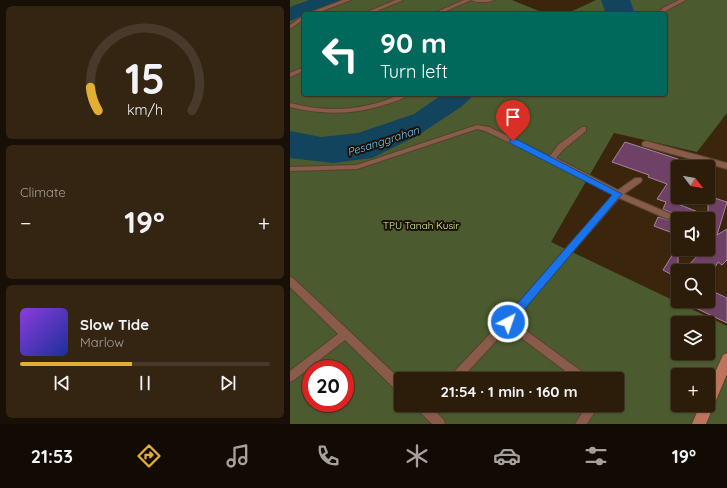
<!DOCTYPE html>
<html lang="en">
<head>
<meta charset="utf-8">
<style>
	body { margin:0; font-family:Quicksand,sans-serif; background:#342513; color:#f1f3f6; height:100vh; display:flex; flex-direction:column; font-size:15px; white-space:nowrap }
	* { box-sizing:border-box; margin:0 }
	p { font-size:13px; color:#a6a19c }
	.icon { flex:none; width:22px; height:22px; fill:none; stroke:currentColor; stroke-width:2; stroke-linecap:round; stroke-linejoin:round }
	.map { position:relative; flex:1; overflow:hidden }
	.drawer { display:flex; flex-direction:column; gap:6px; padding:6px; background:#180f06; width:290px }
	.drawer>* { flex:none }
	.guide { position:absolute; left:12px; top:12px; width:365px; height:84px; border-radius:4px; box-shadow:0 1px 3px #0004,0 0 0 1px #483a2b; background:#00695c; color:#fff; overflow:hidden }
	.needle { width:26px; rotate:121deg }
	.controls { position:absolute; left:381px; top:160px; display:grid; gap:8px }
	.controls a { display:grid; place-items:center; width:44px; height:44px; border-radius:4px; background:#2c1c0a; box-shadow:0 1px 3px #0004,0 0 0 1px #483a2b; font-size:20px }
	.speed { position:absolute; left:12px; top:360px; display:flex; gap:8px; font-size:20px; font-weight:700; text-align:center }
	.speed>* { display:grid; place-content:center; width:52px; height:52px; border-radius:50%; background:#2c1c0a; box-shadow:0 1px 3px #0004,0 0 0 1px #483a2b; line-height:1 }
	.speed .limit { border:6px solid #d22; background:#fff; color:#111 }
	.pin { position:absolute; display:grid; place-items:center; width:34px; height:34px; color:#fff; margin:-41px -17px; border-radius:50% 50% 50% 0; rotate:-45deg; box-shadow:0 0 4px #0007 }
	.pin .icon { rotate:45deg }
	.me { position:absolute; width:44px; margin:-22px; rotate:41deg; stroke-linejoin:round; filter:drop-shadow(0 0 3px #0008) }
	.turn { display:flex; align-items:center; gap:14px; height:84px; padding:0 12px; font-size:18px }
	.turn .icon { width:52px; height:52px; stroke-width:2.5 }
	.turn b { display:block; font-size:28px; line-height:34px }
	.big { font-size:30px; font-weight:700; line-height:1.1 }
	.drawer .widget { flex:1; display:flex; flex-direction:column; justify-content:center; gap:6px; min-width:0; padding:0 14px; border-radius:6px; background:#342513 }
	.drawer .dial { align-items:center; gap:0 }
	.dial svg { height:104px; overflow:visible; fill:none; stroke:#483a2b; stroke-width:7; stroke-linecap:round; text-anchor:middle }
	.dial text { fill:#f1f3f6; stroke:none }
	.song { display:flex; align-items:center; gap:12px }
	.cover { width:48px; height:48px; border-radius:6px; background:linear-gradient(135deg,hsl(270 70% 55%),hsl(230 70% 35%)) }
	.played { height:4px; border-radius:2px; background:linear-gradient(90deg,#e2ae34 45%,#483a2b 45%) }
	.keys { display:flex; justify-content:space-around; direction:ltr }
	.heat { display:flex; justify-content:space-between; align-items:center; font-size:22px; direction:ltr }
	.trip { position:absolute; left:104px; top:372px; width:230px; height:40px; border-radius:4px; background:#2c1c0a; box-shadow:0 1px 3px #0004,0 0 0 1px #483a2b; font-weight:700; line-height:40px; text-align:center }
	.menu { display:flex; height:64px; justify-content:space-around; align-items:center; background:#120b04; color:#a6a19c }
	.menu .icon { width:28px; height:28px }
	.menu .current { color:#e2ae34 }
	.menu b { font-size:18px; color:#f1f3f6 }
	main { display:flex; flex:1; min-height:0 }
	.map>svg:first-child { display:block }
	.green { fill:#4c5b2f; fill-rule:evenodd }
	.water { fill:#13445d }
	.building { fill:#704166; stroke:#a4859c }
	.lines { fill:none; stroke-linecap:round; stroke-linejoin:round }
	.service-casing { stroke:#56422b; stroke-width:2 }
	.minor-casing { stroke:#56422b; stroke-width:2 }
	.secondary-casing { stroke:#56422b; stroke-width:2 }
	.service { fill:#885b4b; fill-rule:evenodd }
	.minor { fill:#885b4b; fill-rule:evenodd }
	.secondary { fill:#bc755c; fill-rule:evenodd }
	.route { fill:#1a73e8; stroke:#114b97 }
	.labels { text-anchor:middle; dominant-baseline:central; stroke-width:4; stroke-linejoin:round; paint-order:stroke }
	.park-label { font-size:10px; fill:#d2f09b; stroke:#1b1107 }
	.water-label { font-size:11px; font-style:italic; fill:#70cafe; stroke:#1b1107 }
</style>
</head>
<body>
<main>
<section class="drawer">
<div class="widget dial"><svg viewBox="0 0 100 80">
<path d="M14 69A42 42 0 1 1 86 69"/>
<path d="M14 69A42 42 0 0 1 8 51" stroke="#e2ae34"/>
<text x="50" y="56" font-size="32" font-weight="700">15</text>
<text x="50" y="72" font-size="11">km/h</text>
</svg></div>
<div class="widget"><p>Climate</p>
<div class="heat"><a>−</a><b class="big">19°</b><a>+</a></div>
</div>
<div class="widget">
<div class="song"><i class="cover"></i><div><b>Slow Tide</b><p>Marlow</p></div></div>
<div class="played"></div>
<div class="keys"><svg class="icon" aria-label="previous" viewBox="0 0 24 24"><path d="M18 5L8 12l10 7zM5 5v14"/></svg><svg class="icon" aria-label="pause" viewBox="0 0 24 24"><path d="M8 5v14M16 5v14"/></svg><svg class="icon" aria-label="next" viewBox="0 0 24 24"><path d="M6 5l10 7-10 7zM19 5v14"/></svg></div>
</div>
</section>
<div class="map">
<svg width="437" height="424" viewBox="0 0 437 424">
	<rect width="100%" height="100%" fill="#3b260d"/>
	<path class="green" d="M0,0H222L256,14H14V94H375V14H276L306,0H437V113L407,152L324,133L261,242L437,326V424H0ZM388,323H418V353H388ZM21,369H55V403H21ZM388,375H418V405H388ZM111,379H327V405H111Z"/>
	<g class="water">
		<polygon points="19,0 51,0 0,21 0,7"/>
		<polygon points="311,0 340,0 345,14 316,14"/>
		<polygon points="153,94 185,94 171,107 127,136 82,158 43,163 0,158 0,131 31,137 68,133 124,114"/>
	</g>
	<g class="building">
		<polygon points="335,142 388,159 388,204 418,216 418,196 437,202 427,235 437,229 437,260 432,265 428,262 423,271 393,271 414,249 418,249 418,219 388,219 388,235 364,226 368,217 378,220 383,216 382,213 373,209 376,202 367,199 377,184 358,177 359,175 322,162"/>
		<polygon points="388,246 388,278 373,270"/>
		<polygon points="418,289 437,298 437,323 391,301 418,301"/>
	</g>
	<g class="lines">
		<defs>
			<g id="service">
				<polygon points="53,0 61,0 24,14 16,14"/>
				<polygon points="106,0 113,0 80,14 72,14"/>
				<polygon points="174,0 181,0 149,14 142,14"/>
				<path d="M181,0H204C199,3 186,3 181,0Z"/>
				<polygon points="389,0 396,0 377,10 373,14 367,14 373,8"/>
				<polygon points="14,15 14,19 0,29 0,25"/>
				<polygon points="14,67 14,71 0,77 0,73"/>
				<path d="M111,94H119C113,99 104,102 97,104C65,115 32,115 0,107V103C38,113 75,111 111,94Z"/>
				<polygon points="187,125 199,127 260,156 268,145 292,127 296,127 296,131 274,149 266,158 328,190 345,178 351,178 352,180 351,182 334,194 381,214 382,216 378,219 375,218 329,198 223,321 298,376 299,379 286,379 218,328 171,379 159,379 160,376 214,319 323,195 258,161 195,131 187,129 67,169 0,171 0,167 67,165"/>
				<polygon points="0,277 3,278 111,380 111,392 107,391 55,340 4,380 0,382 0,371 48,334 0,287"/>
				<polygon points="126,405 139,405 154,420 155,424 142,424 127,409"/>
				<polygon points="297,405 309,405 297,424 285,424"/>
			</g>
			<polygon id="minor" points="356,141 437,163 437,169 353,146 352,144 353,142"/>
			<polygon id="secondary" points="437,353 437,374 416,424 402,424 410,405 418,405 418,388 433,355"/>
		</defs>
		<use href="#service" class="service-casing"/>
		<use href="#minor" class="minor-casing"/>
		<use href="#secondary" class="secondary-casing"/>
		<use href="#service" class="service"/>
		<use href="#minor" class="minor"/>
		<use href="#secondary" class="secondary"/>
	</g>
	<polygon class="route" points="220,139 226,139 332,194 221,325 214,325 212,322 214,319 322,195 220,143"/>
	<g class="labels">
		<g class="park-label">
			<text x="131" y="225">TPU Tanah Kusir</text>
		</g>
		<g class="water-label">
			<text transform="translate(93 141) rotate(-18)">Pesanggrahan</text>
		</g>
	</g>
</svg>
<div class="controls">
<a><svg class="needle" viewBox="-14 -14 28 28"><path d="M0-13l5 13h-10z" fill="#e53935"/><path d="M0 13l5-13h-10z" fill="#a6a19c"/></svg></a>
<a><svg class="icon" aria-label="sound" viewBox="0 0 24 24"><path d="M4 9h4l5-4v14l-5-4H4zM17 9q2 3 0 6"/></svg></a>
<a><svg class="icon" aria-label="search" viewBox="0 0 24 24"><circle cx="10" cy="10" r="6"/><path d="M15 15l6 6"/></svg></a>
<a><svg class="icon" aria-label="layers" viewBox="0 0 24 24"><path d="M12 4l9 5-9 5-9-5zM3 14l9 5 9-5"/></svg></a>
<a>+</a>
</div>
<div class="speed"><div class="limit">20</div></div>
<div class="pin" style="left:223px;top:141px;background:#d93025"><svg class="icon" aria-label="arrive" viewBox="0 0 24 24"><path d="M6 21V4h12l-3 4 3 4H6"/></svg></div>
<svg class="me" style="left:218px;top:322px" viewBox="-20 -20 40 40"><circle r="17" fill="#1a73e8" stroke="#fff" stroke-width="3"/><path d="M0-11L8 9 0 5-8 9z" fill="#fff"/></svg>
<div class="trip">21:54 · 1 min · 160 m</div>
<div class="guide">
<div class="turn"><svg class="icon" aria-label="left" viewBox="0 0 24 24"><path d="M17 20v-9H6M10 6l-5 5 5 5"/></svg><div><b>90 m</b>Turn left</div></div>
</div>
</div>
</main>
<nav class="menu">
<b>21:53</b>
<svg class="icon current" aria-label="directions" viewBox="0 0 24 24"><path d="M12 3l9 9-9 9-9-9zM9 14v-3h6M13 9l2 2-2 2"/></svg>
<svg class="icon" aria-label="music" viewBox="0 0 24 24"><path d="M9 18V5l10-2v13"/><circle cx="6" cy="18" r="3"/><circle cx="16" cy="16" r="3"/></svg>
<svg class="icon" aria-label="phone" viewBox="0 0 24 24"><path d="M5 4h4l2 5-3 2q2 4 5 5l2-3 5 2v4C11 20 4 13 5 4z"/></svg>
<svg class="icon" aria-label="climate" viewBox="0 0 24 24"><path d="M12 3v18M4 7l16 10M4 17L20 7"/></svg>
<svg class="icon" aria-label="car" viewBox="0 0 24 24"><path d="M5 17H2v-5l4-1 3-4h7l3 4 3 1v5h-3M9 17h6M6 11h13"/><circle cx="7" cy="17" r="2"/><circle cx="17" cy="17" r="2"/></svg>
<svg class="icon" aria-label="filters" viewBox="0 0 24 24"><path d="M4 7h16M4 17h16"/><circle cx="9" cy="7" r="2"/><circle cx="15" cy="17" r="2"/></svg>
<b>19°</b>
</nav>
</body>
</html>
